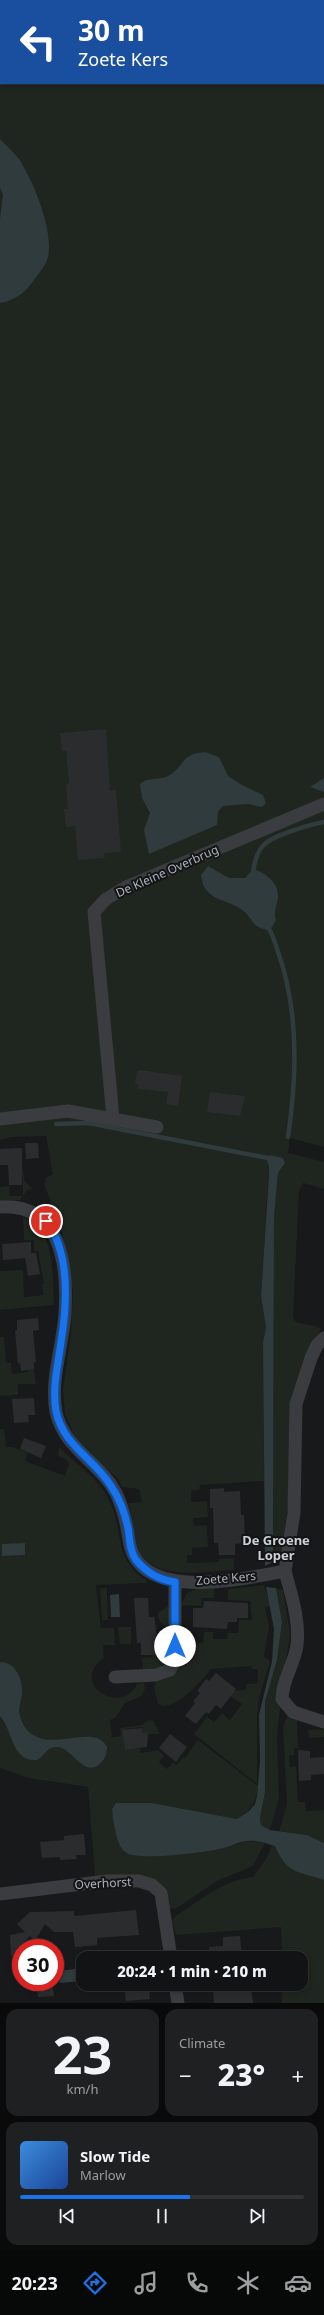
<!DOCTYPE html>
<html lang="en">
<head>
<meta charset="utf-8">
<style>
	body { margin:0; font-family:"Noto Sans",sans-serif; background:#1f2022; color:#f1f3f6; height:100vh; display:flex; flex-direction:column; font-size:15px; white-space:nowrap }
	* { box-sizing:border-box; margin:0 }
	p { font-size:13px; color:#9c9ea0 }
	.icon { flex:none; width:22px; height:22px; fill:none; stroke:currentColor; stroke-width:2; stroke-linecap:round; stroke-linejoin:round }
	.map { position:relative; height:2003px; overflow:hidden }
	.details { display:flex; flex-direction:column; gap:6px; padding:6px; background:#0a0a0b; flex:1 }
	.details>* { flex:none }
	.hud { position:absolute; left:0px; top:0px; width:324px; height:84px; box-shadow:0 2px 6px #0003,0 0 0 1px #313234; background:#1a4fa0; color:#fff; overflow:hidden }
	.speed { position:absolute; left:12px; top:1939px; display:flex; gap:8px; font-size:20px; font-weight:700; text-align:center }
	.speed>* { display:grid; place-content:center; width:52px; height:52px; border-radius:50%; background:#121314; box-shadow:0 2px 6px #0003,0 0 0 1px #313234; line-height:1 }
	.speed .limit { border:6px solid #d22; background:#fff; color:#111 }
	.pin { position:absolute; display:grid; place-items:center; width:34px; height:34px; color:#fff; margin:-17px; border:2px solid #fff; border-radius:50%; box-shadow:0 1px 4px #0007 }
	.me { position:absolute; width:44px; margin:-22px; rotate:0deg; stroke-linejoin:round; filter:drop-shadow(0 0 3px #0008) }
	.turn { display:flex; align-items:center; gap:14px; height:84px; padding:0 12px; font-size:18px }
	.turn .icon { width:52px; height:52px; stroke-width:2.5 }
	.turn b { display:block; font-size:28px; line-height:34px }
	.big { font-size:30px; font-weight:800; line-height:1.1 }
	.details .widget { flex:1; display:flex; flex-direction:column; justify-content:center; gap:6px; min-width:0; padding:0 14px; border-radius:12px; background:#1f2022 }
	.details .dial { align-items:center; gap:0 }
	.dial b { font-size:52px; line-height:1 }
	.song { display:flex; align-items:center; gap:12px }
	.cover { width:48px; height:48px; border-radius:6px; background:linear-gradient(135deg,hsl(210 70% 55%),hsl(220 70% 35%)) }
	.played { height:4px; border-radius:2px; background:linear-gradient(90deg,#1a73e8 60%,#313234 60%) }
	.keys { display:flex; justify-content:space-around; direction:ltr }
	.heat { display:flex; justify-content:space-between; align-items:center; font-size:22px; direction:ltr }
	.details .tiles { flex:1; display:grid; gap:6px; grid-template-columns:1fr 1fr }
	.widget:last-child { grid-column:span 2 }
	.trip { position:absolute; left:76px; top:1951px; width:232px; height:40px; border-radius:12px; background:#121314; box-shadow:0 2px 6px #0003,0 0 0 1px #313234; font-weight:800; line-height:40px; text-align:center }
	.tabs { display:flex; height:64px; justify-content:space-around; align-items:center; background:#070808; color:#9c9ea0 }
	.tabs .icon { width:28px; height:28px }
	.tabs .current { color:#1a73e8 }
	.tabs b { font-size:18px; color:#f1f3f6 }
	.map>svg:first-child { display:block }
	.green { fill:#1f251f; fill-rule:evenodd }
	.water { fill:#2f3b3d }
	.lines { fill:none; stroke-linecap:round; stroke-linejoin:round }
	.stream { stroke:#2f3b3d; stroke-width:4.5 }
	.building { fill:#2b2c2e }
	.street { stroke:#3a3c3f; stroke-width:13 }
	.route-casing { stroke:#114b97; stroke-width:10 }
	.route { stroke:#1a73e8; stroke-width:7 }
	.labels { text-anchor:middle; dominant-baseline:central; stroke-width:4; stroke-linejoin:round; paint-order:stroke }
	.street-label { font-size:12px; fill:#acb3b9; stroke:#131415 }
	.neighbourhood-label { font-size:13px; font-weight:bold; fill:#ccd1d5; stroke:#131415 }
</style>
</head>
<body>
<div class="map">
<svg width="324" height="2003" viewBox="0 0 324 2003">
	<rect width="100%" height="100%" fill="#18191a"/>
	<g class="green">
		<path d="M0,0H324V1147L290,1138L288,1153L324,1162V1189L303,1183L299,1192L293,1317L295,1321C303,1326 313,1323 321,1329L296,1385L290,1490L281,1558L273,1562L274,1217L278,1173L284,1165L269,1166L261,1296L266,1328L263,1342L264,1481L200,1485L199,1490L191,1491V1502L207,1501L208,1517L193,1518L194,1526L207,1525L208,1547L192,1548V1555H187V1563L218,1562L219,1559L234,1558V1570C205,1571 148,1583 137,1545C133,1531 133,1517 128,1503L142,1502L139,1489L122,1487L118,1479L83,1447L74,1435L65,1414L63,1390L71,1332L73,1291L62,1233L52,1217L51,1202L44,1184L46,1178L53,1174L46,1136L12,1137L0,1140ZM1,1H323V83H1Z"/>
		<polygon points="22,1166 25,1181 32,1189 27,1190 20,1200 0,1201 0,1187 9,1186 10,1196 23,1196"/>
		<path d="M23,1218C55,1221 53,1282 54,1305L0,1310V1271L23,1270L24,1297L44,1295L42,1285L44,1284L38,1251H34V1240H24Z"/>
		<polygon points="0,1337 4,1337 6,1363 11,1363 12,1374 28,1372 28,1370 34,1369 36,1384 18,1384 18,1395 0,1396"/>
		<path d="M0,1429H4L6,1447H12L28,1453L25,1461L65,1476L69,1464L67,1460L58,1456L59,1447C76,1465 98,1477 109,1500C125,1532 112,1558 147,1581V1583L96,1585L101,1628H114L115,1645H103L104,1658C68,1683 121,1717 137,1684L144,1683L145,1689L141,1696L125,1703L116,1717L110,1720L112,1737L121,1736L120,1728L142,1725L150,1719L154,1722L160,1734H143L142,1727L125,1729V1750L140,1748L141,1753L158,1750L164,1756L159,1762L167,1769L173,1762L176,1765L183,1757L185,1758L198,1740L258,1786C256,1804 251,1810 237,1819L152,1803H116L112,1809L115,1831L124,1852L179,1855L227,1847L247,1841L265,1843L253,1866L217,1881L175,1909L170,1908L141,1875L95,1876L88,1787L28,1778L0,1768Z"/>
		<path d="M264,1585L270,1606L265,1607L269,1626L264,1657L270,1661L259,1699L257,1716V1784L194,1734L207,1717L214,1722L222,1713L230,1720L242,1704L229,1695L232,1691L246,1690V1684L258,1683V1669H252L251,1666L211,1669C205,1678 172,1715 158,1704L154,1687L156,1681L163,1680L174,1673L179,1627H188L192,1632L191,1642L203,1643L204,1632H213V1639H227L228,1633H238L239,1620H252L250,1601L228,1600V1589Z"/>
		<polygon points="100,1588 107,1588 108,1620 102,1620"/>
		<polygon points="276,1588 283,1590 290,1633 277,1734 279,1799 270,1830 261,1825 260,1818 265,1792 265,1702 277,1660 282,1622"/>
		<polygon points="197,1589 214,1589 214,1598 202,1598 201,1606 181,1605 187,1593"/>
		<path d="M170,1605V1628C162,1627 158,1621 158,1613Z"/>
		<polygon points="118,1627 131,1627 131,1644 120,1644"/>
		<polygon points="170,1637 170,1660 164,1667 143,1670 142,1658 152,1657 154,1642"/>
		<polygon points="288,1717 297,1720 298,1748 294,1748 294,1755 289,1756 290,1767 296,1766 298,1802 305,1802 306,1811 324,1810 324,1843 307,1835 279,1831 287,1804 283,1728 285,1721"/>
		<polygon points="324,1729 324,1737 309,1738 308,1730"/>
		<path d="M272,1845L275,1846C287,1874 298,1871 324,1880V2003H282V1984H301V1958H282L281,1927L176,1935L172,1920L176,1916C199,1901 225,1879 253,1877L266,1859Z"/>
	</g>
	<g class="water">
		<path d="M0,139C6,146 14,152 19,159C33,181 54,230 48,257C46,265 39,273 34,280C25,293 16,300 0,303V219L3,194L0,188Z"/>
		<path d="M205,752L219,757L228,776L242,785L263,795L266,803L262,807L248,804L223,806L218,812L217,825L149,854L144,830L150,813L142,798L140,784C149,776 161,781 170,775C186,764 181,754 205,752Z"/>
		<polygon points="324,778 324,792 310,787"/>
		<path d="M208,866L229,878H245L253,869C266,873 279,883 278,898C277,907 273,911 276,920L270,930C250,928 254,918 241,909C232,902 216,901 208,892C203,887 202,881 201,875Z"/>
		<polygon points="270,1155 283,1158 285,1163 278,1173 274,1217 273,1562 265,1566 263,1342 266,1328 261,1296 269,1174 269,1166 267,1161"/>
		<polygon points="25,1543 25,1555 2,1556 2,1544"/>
		<path d="M266,1587L276,1588L282,1622L277,1660L265,1702V1792L260,1818L261,1825L270,1830L307,1835L324,1843V1880C297,1871 287,1874 275,1846C266,1843 257,1840 248,1841C241,1841 234,1845 227,1847C211,1852 136,1862 125,1852C116,1845 113,1820 112,1809L116,1803H152L237,1819L249,1811L255,1804L257,1796L260,1761L259,1715L272,1661L274,1629Z"/>
		<polygon points="119,1594 120,1617 111,1617 110,1595"/>
		<path d="M0,1662C16,1662 23,1680 22,1693C22,1699 19,1705 19,1711C20,1718 23,1726 28,1731C51,1754 94,1722 107,1747C107,1754 105,1759 100,1764C83,1778 72,1747 57,1747C46,1747 45,1756 37,1760C11,1762 13,1730 0,1716Z"/>
		<polygon points="82,1968 83,1981 60,1983 59,1971"/>
	</g>
	<g class="lines">
		<g class="stream">
			<path d="M253,874C254,863 257,850 266,843C275,835 312,824 324,822"/>
			<path d="M267,926C273,934 275,943 278,952C299,1010 297,1077 288,1137"/>
			<polyline points="56,1124 88,1123 273,1159"/>
		</g>
	</g>
	<g class="building">
		<polygon points="106,729 110,791 116,790 121,852 104,853 105,858 78,860 75,826 66,827 64,809 68,809 66,784 69,783 66,751 62,751 60,733"/>
		<polygon points="140,1070 182,1076 178,1106 166,1104 168,1092 139,1089 138,1084 135,1084 137,1071"/>
		<polygon points="210,1092 245,1096 240,1116 207,1112"/>
		<polygon points="25,1143 38,1143 39,1158 26,1159"/>
		<polygon points="22,1148 22,1185 9,1185 8,1165 0,1165 0,1149"/>
		<polygon points="31,1242 31,1253 36,1253 40,1274 28,1276 25,1258 3,1260 2,1244"/>
		<polygon points="38,1318 39,1330 33,1331 36,1362 34,1362 34,1369 21,1371 20,1363 18,1364 15,1331 17,1330 17,1320"/>
		<polygon points="34,1398 35,1415 28,1415 29,1422 14,1423 12,1399"/>
		<polygon points="24,1438 46,1446 41,1458 20,1449"/>
		<polygon points="224,1488 224,1492 240,1491 241,1515 244,1515 245,1543 235,1544 235,1555 219,1555 218,1543 214,1543 213,1508 210,1508 210,1489"/>
		<polygon points="134,1598 148,1598 149,1617 154,1617 156,1628 157,1642 154,1642 155,1655 141,1655 141,1643 137,1643"/>
		<polygon points="204,1601 248,1603 248,1618 237,1618 237,1622 228,1622 227,1629 193,1627 193,1608 203,1608"/>
		<polygon points="216,1673 236,1689 221,1709 216,1705 209,1714 206,1712 196,1724 185,1716 195,1703 193,1701 200,1693 197,1691 206,1679 209,1681"/>
		<polygon points="142,1728 143,1734 148,1733 147,1747 125,1750 122,1730"/>
		<polygon points="170,1734 187,1747 176,1762 159,1748"/>
		<polygon points="298,1750 310,1751 310,1758 324,1757 324,1774 311,1775 311,1780 299,1781"/>
		<polygon points="84,1834 86,1855 76,1855 77,1859 60,1860 60,1857 42,1858 40,1842 64,1840 64,1836"/>
		<polygon points="136,1910 139,1935 97,1938 97,1945 75,1947 73,1932 54,1932 45,1924 35,1941 30,1936 11,1957 10,1935 25,1932 17,1924 30,1912 74,1911 74,1916"/>
		<polygon points="240,1936 242,1958 210,1958 209,1947 223,1946 223,1937"/>
		<polygon points="36,1982 52,1982 54,1996 38,1997"/>
		<polygon points="124,1984 149,1984 150,1999 126,2001"/>
		<polygon points="223,1984 251,1984 253,2003 214,2003 213,1987 223,1986"/>
	</g>
	<g class="lines">
		<g class="street">
			<polyline points="113,1118 94,912 106,899 126,887 324,804"/>
			<polyline points="0,1119 68,1111 157,1127"/>
			<path d="M0,1207C61,1203 68,1265 65,1313C63,1346 50,1379 56,1412C64,1449 100,1462 116,1493C121,1504 125,1516 127,1528C129,1537 129,1546 133,1554C155,1600 246,1578 285,1571L294,1513L296,1404L311,1358L317,1345L324,1338"/>
			<path d="M285,1571C291,1594 300,1620 297,1645C295,1663 282,1680 282,1699L293,1712L324,1722"/>
			<polyline points="115,1677 156,1675 170,1670 175,1659 175,1582"/>
			<polyline points="0,1894 107,1881 139,1881 152,1885 161,1893 171,1958"/>
			<polyline points="175,1984 178,2003"/>
		</g>
	</g>
	<g class="lines">
		<defs>
			<path id="route" d="M46,1221C71,1253 67,1305 61,1342C58,1365 52,1388 56,1411C63,1446 94,1458 111,1486C119,1498 125,1513 128,1528C130,1539 129,1550 136,1560C146,1572 159,1580 175,1582V1646"/>
		</defs>
		<use href="#route" class="route-casing"/>
		<use href="#route" class="route"/>
	</g>
	<g class="labels">
		<g class="street-label">
			<text transform="translate(167 871) rotate(-24)">De Kleine Overbrug</text>
			<text transform="translate(226 1578) rotate(-5)">Zoete Kers</text>
			<text transform="translate(103 1883) rotate(-3)">Overhorst</text>
		</g>
		<g class="neighbourhood-label">
			<text x="276" y="1540">De Groene<tspan x="276" dy="15">Loper</tspan></text>
		</g>
	</g>
</svg>
<div class="speed"><div class="limit">30</div></div>
<div class="pin" style="left:46px;top:1221px;background:#d93025"><svg class="icon" aria-label="arrive" viewBox="0 0 24 24"><path d="M6 21V4h12l-3 4 3 4H6"/></svg></div>
<svg class="me" style="left:175px;top:1646px" viewBox="-20 -20 40 40"><circle r="19" fill="#fff"/><path d="M0-13L10 11 0 6-10 11z" fill="#1a73e8"/></svg>
<div class="trip">20:24 · 1 min · 210 m</div>
<div class="hud">
<div class="turn"><svg class="icon" aria-label="left" viewBox="0 0 24 24"><path d="M17 20v-9H6M10 6l-5 5 5 5"/></svg><div><b>30 m</b>Zoete Kers</div></div>
</div>
</div>
<section class="details">
<div class="tiles">
<div class="widget dial"><b>23</b><p>km/h</p></div>
<div class="widget"><p>Climate</p>
<div class="heat"><a>−</a><b class="big">23°</b><a>+</a></div>
</div>
<div class="widget">
<div class="song"><i class="cover"></i><div><b>Slow Tide</b><p>Marlow</p></div></div>
<div class="played"></div>
<div class="keys"><svg class="icon" aria-label="previous" viewBox="0 0 24 24"><path d="M18 5L8 12l10 7zM5 5v14"/></svg><svg class="icon" aria-label="pause" viewBox="0 0 24 24"><path d="M8 5v14M16 5v14"/></svg><svg class="icon" aria-label="next" viewBox="0 0 24 24"><path d="M6 5l10 7-10 7zM19 5v14"/></svg></div>
</div>
</div>
</section>
<nav class="tabs">
<b>20:23</b>
<svg class="icon current" aria-label="directions" viewBox="0 0 24 24"><path d="M12 3l9 9-9 9-9-9zM9 14v-3h6M13 9l2 2-2 2"/></svg>
<svg class="icon" aria-label="music" viewBox="0 0 24 24"><path d="M9 18V5l10-2v13"/><circle cx="6" cy="18" r="3"/><circle cx="16" cy="16" r="3"/></svg>
<svg class="icon" aria-label="phone" viewBox="0 0 24 24"><path d="M5 4h4l2 5-3 2q2 4 5 5l2-3 5 2v4C11 20 4 13 5 4z"/></svg>
<svg class="icon" aria-label="climate" viewBox="0 0 24 24"><path d="M12 3v18M4 7l16 10M4 17L20 7"/></svg>
<svg class="icon" aria-label="car" viewBox="0 0 24 24"><path d="M5 17H2v-5l4-1 3-4h7l3 4 3 1v5h-3M9 17h6M6 11h13"/><circle cx="7" cy="17" r="2"/><circle cx="17" cy="17" r="2"/></svg>
</nav>
</body>
</html>
